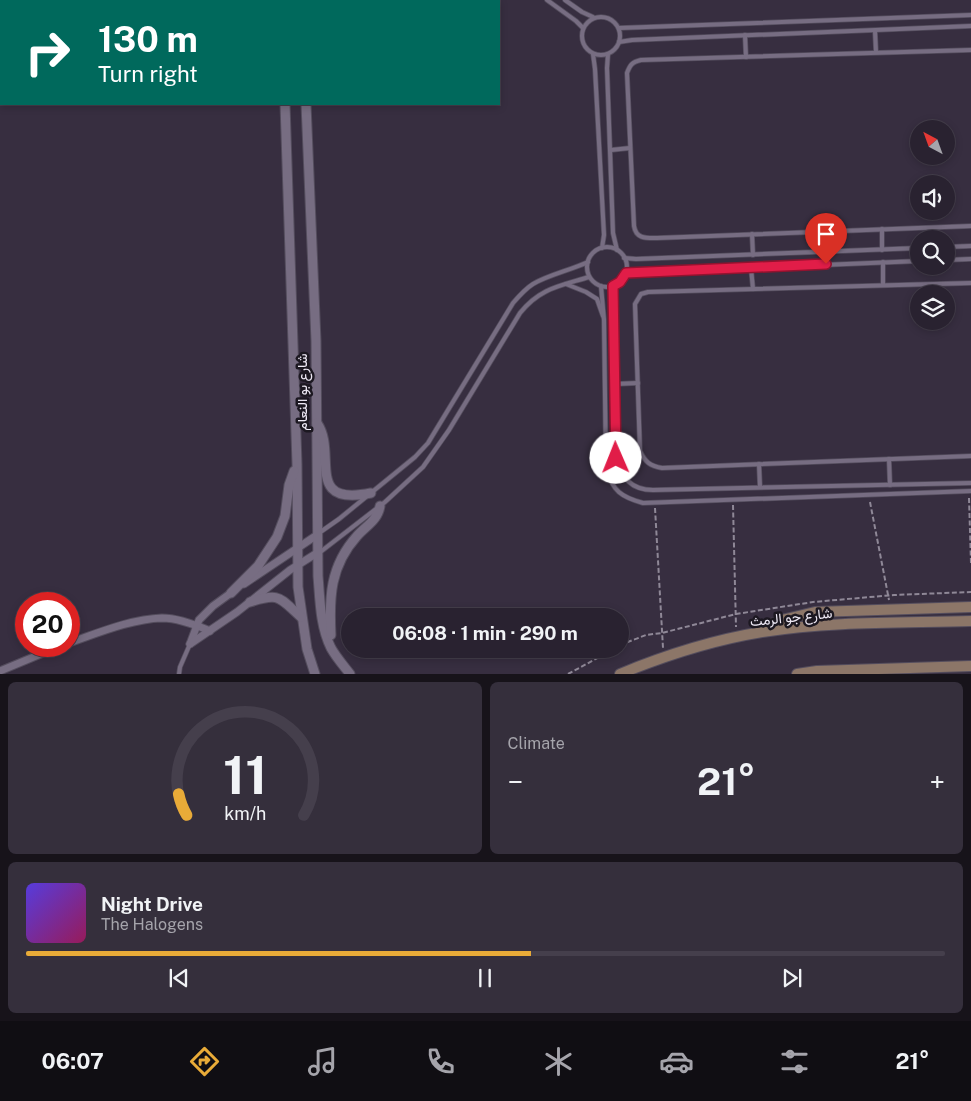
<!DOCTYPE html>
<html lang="en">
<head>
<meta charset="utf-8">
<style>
	body { margin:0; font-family:"Public Sans",Vazirmatn,sans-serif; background:#352f3c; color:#f1f3f6; height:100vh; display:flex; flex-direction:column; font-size:19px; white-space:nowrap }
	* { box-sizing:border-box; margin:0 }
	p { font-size:16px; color:#a5a4ab }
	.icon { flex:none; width:28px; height:28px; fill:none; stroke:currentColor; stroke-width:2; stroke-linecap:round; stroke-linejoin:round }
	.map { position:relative; height:674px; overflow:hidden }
	.panel { display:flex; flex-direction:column; gap:8px; padding:8px; background:#17131a; flex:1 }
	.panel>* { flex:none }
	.top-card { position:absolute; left:0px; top:0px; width:500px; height:105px; box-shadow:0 2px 8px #0003,0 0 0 1px #453f4c; background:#00695c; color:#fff; overflow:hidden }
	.needle { width:32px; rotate:319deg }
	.tools { position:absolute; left:910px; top:120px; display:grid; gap:10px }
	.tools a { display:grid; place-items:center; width:45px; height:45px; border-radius:50%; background:#292230; box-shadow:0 2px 8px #0003,0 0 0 1px #453f4c; font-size:25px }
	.speed { position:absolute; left:15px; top:592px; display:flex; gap:10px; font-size:25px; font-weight:700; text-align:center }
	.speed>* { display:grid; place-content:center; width:65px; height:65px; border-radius:50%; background:#292230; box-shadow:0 2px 8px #0003,0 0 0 1px #453f4c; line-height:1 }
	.speed .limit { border:8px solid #d22; background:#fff; color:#111 }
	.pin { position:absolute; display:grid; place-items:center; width:42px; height:42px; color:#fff; margin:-51px -21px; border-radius:50% 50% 50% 0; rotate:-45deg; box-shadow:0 0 5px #0007 }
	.pin .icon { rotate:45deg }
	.me { position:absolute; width:55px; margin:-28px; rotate:359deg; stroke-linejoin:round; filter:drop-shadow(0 0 4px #0008) }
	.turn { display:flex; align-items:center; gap:18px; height:105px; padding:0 15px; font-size:22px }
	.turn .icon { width:65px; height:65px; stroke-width:2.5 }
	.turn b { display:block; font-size:35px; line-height:42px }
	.big { font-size:38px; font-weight:700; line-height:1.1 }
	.panel .tile { flex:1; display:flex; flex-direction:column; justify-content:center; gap:8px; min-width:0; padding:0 18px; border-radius:8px; background:#352f3c }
	.panel .dial { align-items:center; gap:0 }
	.dial svg { height:130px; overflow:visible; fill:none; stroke:#453f4c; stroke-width:7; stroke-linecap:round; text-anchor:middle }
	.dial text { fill:#f1f3f6; stroke:none }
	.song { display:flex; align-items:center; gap:15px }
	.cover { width:60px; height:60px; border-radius:8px; background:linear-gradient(135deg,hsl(250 70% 55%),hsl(330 70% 35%)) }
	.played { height:5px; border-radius:2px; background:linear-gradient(90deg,#e9ab38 55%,#453f4c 55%) }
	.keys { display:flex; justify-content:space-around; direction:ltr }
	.heat { display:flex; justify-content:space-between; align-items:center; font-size:28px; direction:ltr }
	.panel .tiles { flex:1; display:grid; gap:8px; grid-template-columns:1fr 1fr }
	.tile:last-child { grid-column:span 2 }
	.trip { position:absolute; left:341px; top:608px; width:288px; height:50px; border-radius:25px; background:#292230; box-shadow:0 2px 8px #0003,0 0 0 1px #453f4c; font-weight:700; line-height:50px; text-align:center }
	.dock { display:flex; height:80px; justify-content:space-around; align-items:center; background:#100e13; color:#a5a4ab }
	.dock .icon { width:35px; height:35px }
	.dock .active { color:#e9ab38 }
	.dock b { font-size:22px; color:#f1f3f6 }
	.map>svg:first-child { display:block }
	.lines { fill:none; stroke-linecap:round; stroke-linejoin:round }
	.service-casing { stroke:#544d5d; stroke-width:5.5 }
	.minor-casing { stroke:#544d5d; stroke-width:9 }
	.tertiary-casing { stroke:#544d5d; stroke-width:11 }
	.secondary-casing { stroke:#544d5d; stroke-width:12 }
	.path { stroke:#8f8897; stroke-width:2; stroke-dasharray:5 2.5; stroke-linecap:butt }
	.service { stroke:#776d82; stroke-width:4 }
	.minor { stroke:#776d82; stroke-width:7 }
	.tertiary { stroke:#776d82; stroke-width:9 }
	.secondary { stroke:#8c7668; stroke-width:10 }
	.route-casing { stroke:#92132f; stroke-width:12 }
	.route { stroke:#e11d48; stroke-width:9 }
	.labels { text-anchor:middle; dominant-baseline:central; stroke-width:5; stroke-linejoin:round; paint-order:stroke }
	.street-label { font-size:14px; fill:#efeaf6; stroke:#1c1821 }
</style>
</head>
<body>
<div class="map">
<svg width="971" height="674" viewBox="0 0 971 674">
	<rect width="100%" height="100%" fill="#372e40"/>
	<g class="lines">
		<defs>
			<g id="service">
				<polyline points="547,0 576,21 583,28"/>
				<polyline points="565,0 582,12 593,17"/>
				<circle cx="601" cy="36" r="19"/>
				<polyline points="619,28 971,15"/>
				<polyline points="875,31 876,52"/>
				<polyline points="745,35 746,57"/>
				<polyline points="619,42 632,40 971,26"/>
				<path d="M971,50L641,60C632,62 630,65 627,73L634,226C636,239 646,238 657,238L971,226"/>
				<polyline points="593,54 595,69 604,235 602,248"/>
				<polyline points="608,54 607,68 613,233 617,250"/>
				<polyline points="611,150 630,148"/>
				<polyline points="882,229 882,250"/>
				<polyline points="752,234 753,255"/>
				<polyline points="946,247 971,246"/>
				<circle cx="607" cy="267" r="20"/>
				<polyline points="624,258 636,259 919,248"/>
				<polyline points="946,260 971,259"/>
				<polyline points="883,262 883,285"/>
				<polyline points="751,268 753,289"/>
				<polyline points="626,273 919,261"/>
				<path d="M971,283L648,292L641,294L635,304L640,451C645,462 650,466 662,468L971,456"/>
				<polyline points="566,284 586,292 597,299 603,316"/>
				<path d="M601,286L604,320L606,469C613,491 621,497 643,503L971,491"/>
				<path d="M613,286L616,458C622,478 631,490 653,490L971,483"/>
				<polyline points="615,384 638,383"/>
				<polyline points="889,459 890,485"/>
				<polyline points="759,464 760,487"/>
				<path d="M319,533L339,519L415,457L428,443L513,303C519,296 525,289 533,284C548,275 571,270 588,262"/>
				<path d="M319,553L385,502L423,467L449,430L520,313C540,288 560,286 589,277"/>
				<polyline points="179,674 180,667 190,644"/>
			</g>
			<g id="minor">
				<polyline points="244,584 317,535"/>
				<path d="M69,643C98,633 131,619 162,618C177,618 196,625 210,631"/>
				<polyline points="190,644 199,620 213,606 235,590"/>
				<polyline points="190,644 237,612 290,570 317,553"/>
				<polyline points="0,671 60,646"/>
			</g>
			<g id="tertiary">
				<polyline points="281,0 281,1"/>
				<polyline points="301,0 301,1"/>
				<polyline points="325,1 326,0"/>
				<polyline points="285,104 297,464 298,587 307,649 315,674"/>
				<path d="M306,104L316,341L318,576C320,599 320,626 331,648C336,657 343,665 350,674"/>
				<path d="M317,423C338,453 303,507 371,493"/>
				<polyline points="231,593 258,566 277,537 285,516 289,485 294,471"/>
				<path d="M250,602C281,592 279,598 301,617"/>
				<path d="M331,635C329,597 330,566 357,536C366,526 378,520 380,506"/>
			</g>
			<g id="secondary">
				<polyline points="761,628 786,619 815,612 971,607"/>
				<path d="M620,674C666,655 713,640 762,632C831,621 902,623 971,621"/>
				<polyline points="797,674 817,671 971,666"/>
			</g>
		</defs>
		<use href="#service" class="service-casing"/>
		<use href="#minor" class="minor-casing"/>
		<use href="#tertiary" class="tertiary-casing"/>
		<use href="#secondary" class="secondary-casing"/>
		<g class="path">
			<polyline points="969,498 971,563"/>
			<polyline points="870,502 889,600"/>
			<polyline points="733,505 736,627"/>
			<polyline points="655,508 663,648"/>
			<polyline points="620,645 646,635 662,633 736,614 813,602 894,595 971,592"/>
			<polyline points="568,674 614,649"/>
		</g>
		<use href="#service" class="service"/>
		<use href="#minor" class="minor"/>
		<use href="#tertiary" class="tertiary"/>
		<use href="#secondary" class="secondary"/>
	</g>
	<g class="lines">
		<defs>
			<polyline id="route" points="616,458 613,286 620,282 626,273 826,264"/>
		</defs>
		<use href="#route" class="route-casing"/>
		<use href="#route" class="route"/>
	</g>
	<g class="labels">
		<g class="street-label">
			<text transform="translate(302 392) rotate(-90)">شارع بو النعام</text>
			<text transform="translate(791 617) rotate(-6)">شارع جو الرمث</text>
		</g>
	</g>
</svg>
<div class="tools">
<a><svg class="needle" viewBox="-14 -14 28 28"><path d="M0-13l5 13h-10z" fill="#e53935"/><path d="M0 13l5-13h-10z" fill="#a5a4ab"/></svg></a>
<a><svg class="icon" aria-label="sound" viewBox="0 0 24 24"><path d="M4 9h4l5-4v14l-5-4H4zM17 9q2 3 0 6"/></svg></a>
<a><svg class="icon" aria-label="search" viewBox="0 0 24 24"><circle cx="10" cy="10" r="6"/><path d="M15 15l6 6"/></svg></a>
<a><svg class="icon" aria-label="layers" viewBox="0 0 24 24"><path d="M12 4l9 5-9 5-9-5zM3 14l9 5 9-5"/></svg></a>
</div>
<div class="speed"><div class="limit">20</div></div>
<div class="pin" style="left:826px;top:264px;background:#d93025"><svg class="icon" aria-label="arrive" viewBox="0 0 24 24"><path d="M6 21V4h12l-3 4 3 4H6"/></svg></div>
<svg class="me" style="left:616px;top:458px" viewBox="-20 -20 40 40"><circle r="19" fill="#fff"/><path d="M0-13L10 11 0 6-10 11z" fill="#e11d48"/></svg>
<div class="trip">06:08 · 1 min · 290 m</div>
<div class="top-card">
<div class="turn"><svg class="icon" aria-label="right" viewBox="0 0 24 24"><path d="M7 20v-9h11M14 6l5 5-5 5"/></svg><div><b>130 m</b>Turn right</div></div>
</div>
</div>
<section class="panel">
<div class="tiles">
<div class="tile dial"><svg viewBox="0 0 100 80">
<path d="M14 69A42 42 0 1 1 86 69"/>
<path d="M14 69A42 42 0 0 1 9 56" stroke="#e9ab38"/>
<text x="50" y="56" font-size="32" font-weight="700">11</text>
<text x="50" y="72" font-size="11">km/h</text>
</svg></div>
<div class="tile"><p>Climate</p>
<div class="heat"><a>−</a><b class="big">21°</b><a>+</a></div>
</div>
<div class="tile">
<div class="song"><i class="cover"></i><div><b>Night Drive</b><p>The Halogens</p></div></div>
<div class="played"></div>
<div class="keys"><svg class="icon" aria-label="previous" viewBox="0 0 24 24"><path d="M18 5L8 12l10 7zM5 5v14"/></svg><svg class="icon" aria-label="pause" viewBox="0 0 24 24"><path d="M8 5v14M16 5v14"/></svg><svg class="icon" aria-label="next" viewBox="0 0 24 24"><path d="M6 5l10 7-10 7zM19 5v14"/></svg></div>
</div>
</div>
</section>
<nav class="dock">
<b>06:07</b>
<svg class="icon active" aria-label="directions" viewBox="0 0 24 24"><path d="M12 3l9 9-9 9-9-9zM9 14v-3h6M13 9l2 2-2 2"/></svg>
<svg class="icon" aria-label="music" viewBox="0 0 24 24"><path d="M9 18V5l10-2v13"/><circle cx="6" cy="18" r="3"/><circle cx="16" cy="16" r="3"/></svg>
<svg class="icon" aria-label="phone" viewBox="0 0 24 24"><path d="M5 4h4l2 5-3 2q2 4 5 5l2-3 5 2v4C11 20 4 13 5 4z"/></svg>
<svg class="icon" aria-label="climate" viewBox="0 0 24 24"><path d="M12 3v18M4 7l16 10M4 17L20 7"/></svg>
<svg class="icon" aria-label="car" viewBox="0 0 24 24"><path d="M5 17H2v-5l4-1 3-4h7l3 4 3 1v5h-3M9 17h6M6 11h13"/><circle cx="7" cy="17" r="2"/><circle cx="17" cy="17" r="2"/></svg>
<svg class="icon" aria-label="filters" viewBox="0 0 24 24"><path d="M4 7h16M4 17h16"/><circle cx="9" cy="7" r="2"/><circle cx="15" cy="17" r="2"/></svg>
<b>21°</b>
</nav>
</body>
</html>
